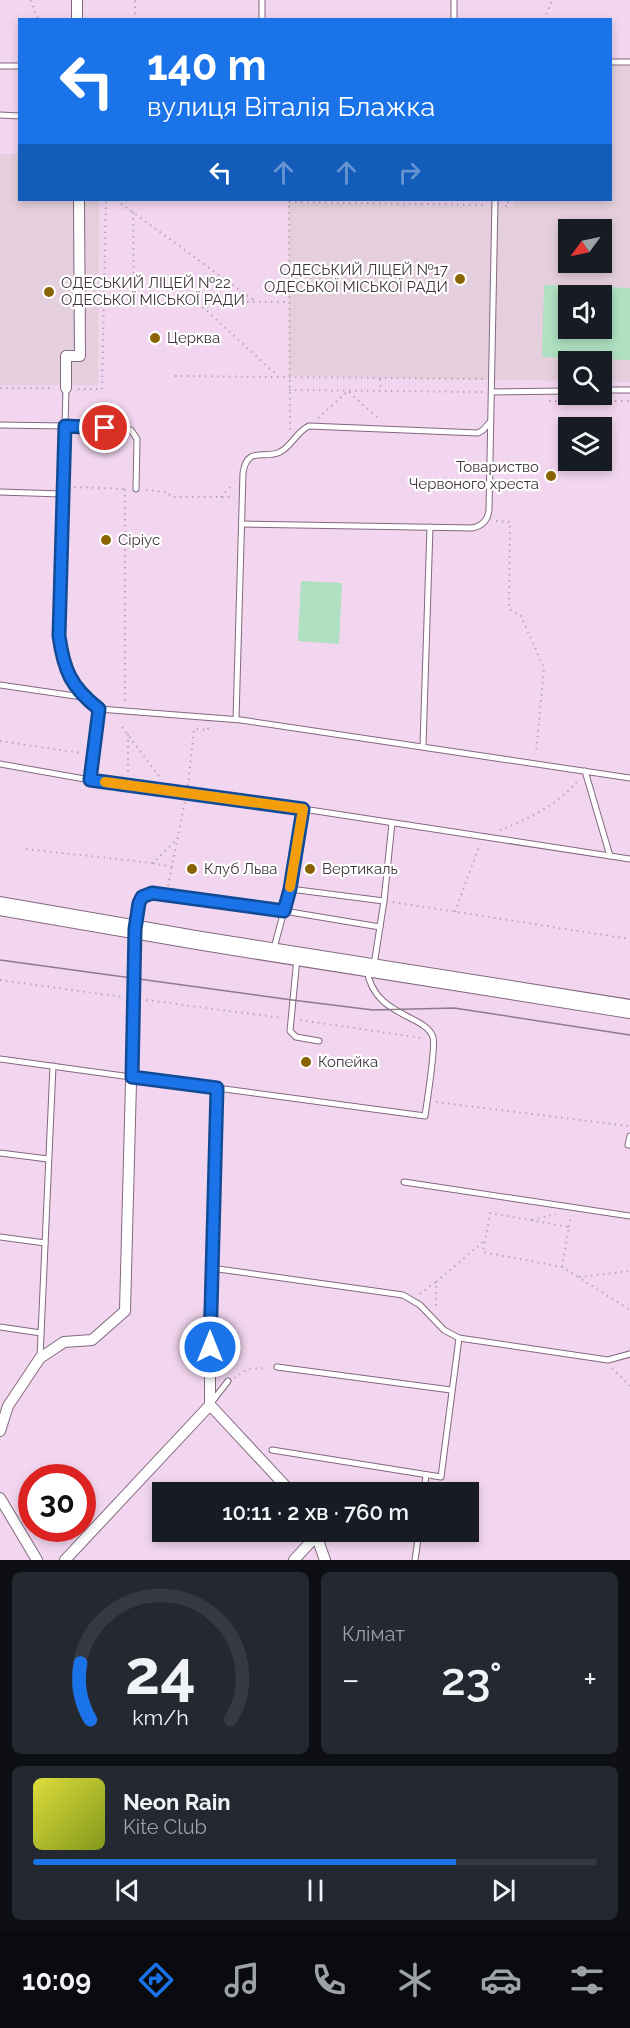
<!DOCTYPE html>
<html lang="uk">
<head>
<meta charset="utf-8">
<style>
	body { margin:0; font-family:Raleway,sans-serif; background:#242831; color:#f1f3f6; height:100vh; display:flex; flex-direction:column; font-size:22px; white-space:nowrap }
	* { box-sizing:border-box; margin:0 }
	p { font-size:20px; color:#9ea1a6 }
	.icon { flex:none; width:33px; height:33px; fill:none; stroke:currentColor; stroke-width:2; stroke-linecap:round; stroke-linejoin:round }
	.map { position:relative; height:1560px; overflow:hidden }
	.details { display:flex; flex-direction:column; gap:12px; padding:12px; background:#0d0f14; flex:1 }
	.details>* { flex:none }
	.hud { position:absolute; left:18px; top:18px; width:594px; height:183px; border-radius:0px; box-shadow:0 3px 9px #0003; background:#1a73e8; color:#fff; overflow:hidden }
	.needle { width:39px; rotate:237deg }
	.fabs { position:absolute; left:558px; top:219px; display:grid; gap:12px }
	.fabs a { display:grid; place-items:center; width:54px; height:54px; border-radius:0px; background:#171b24; box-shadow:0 3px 9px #0003; font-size:30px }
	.speed { position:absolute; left:18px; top:1464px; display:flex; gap:12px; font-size:30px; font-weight:700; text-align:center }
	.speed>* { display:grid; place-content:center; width:78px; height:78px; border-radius:50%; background:#171b24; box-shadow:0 3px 9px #0003; line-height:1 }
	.speed .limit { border:9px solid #d22; background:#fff; color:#111 }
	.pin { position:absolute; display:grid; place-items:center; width:51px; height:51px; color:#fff; margin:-26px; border:3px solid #fff; border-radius:50%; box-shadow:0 2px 6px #0007 }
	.me { position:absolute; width:66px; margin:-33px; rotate:0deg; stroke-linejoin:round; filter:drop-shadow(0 0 4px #0008) }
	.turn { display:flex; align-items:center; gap:21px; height:126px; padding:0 30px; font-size:27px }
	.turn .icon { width:78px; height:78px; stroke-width:2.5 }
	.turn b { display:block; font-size:42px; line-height:51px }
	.lanes { display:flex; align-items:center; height:57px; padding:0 30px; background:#0003; justify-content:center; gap:30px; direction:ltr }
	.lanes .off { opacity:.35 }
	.big { font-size:45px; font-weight:600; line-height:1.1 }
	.details .widget { flex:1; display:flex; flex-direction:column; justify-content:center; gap:9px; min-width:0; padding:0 21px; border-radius:9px; background:#242831 }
	.details .dial { align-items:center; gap:0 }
	.dial svg { height:156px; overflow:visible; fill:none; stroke:#363941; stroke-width:7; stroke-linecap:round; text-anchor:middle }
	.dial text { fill:#f1f3f6; stroke:none }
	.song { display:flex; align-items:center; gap:18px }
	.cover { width:72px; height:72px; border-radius:9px; background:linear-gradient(135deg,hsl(60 70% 55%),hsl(70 70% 35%)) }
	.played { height:6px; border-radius:3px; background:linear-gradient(90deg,#1a73e8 75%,#363941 75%) }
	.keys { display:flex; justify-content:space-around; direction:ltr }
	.heat { display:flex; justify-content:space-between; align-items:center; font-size:33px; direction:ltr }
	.details .tiles { flex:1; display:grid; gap:12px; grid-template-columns:1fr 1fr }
	.widget:last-child { grid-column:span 2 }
	.trip { position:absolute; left:152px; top:1482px; width:327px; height:60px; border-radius:0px; background:#171b24; box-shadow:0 3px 9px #0003; font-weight:600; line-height:60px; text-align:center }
	.tabs { display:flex; height:96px; justify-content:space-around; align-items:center; background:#090b0e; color:#9ea1a6 }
	.tabs .icon { width:42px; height:42px }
	.tabs .active { color:#1a73e8 }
	.tabs b { font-size:27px; color:#f1f3f6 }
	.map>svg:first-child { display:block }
	.education { fill:#e5cfdc; fill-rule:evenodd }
	.garden { fill:#aee0c1; fill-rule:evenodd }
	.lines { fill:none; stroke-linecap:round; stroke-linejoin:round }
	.service-casing { stroke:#82697f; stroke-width:7 }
	.minor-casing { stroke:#82697f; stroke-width:12 }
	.trunk-casing { stroke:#82697f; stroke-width:20 }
	.path { stroke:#bba4b9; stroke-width:2; stroke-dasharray:1.5 4.5; stroke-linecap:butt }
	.service { stroke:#fff; stroke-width:5 }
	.minor { stroke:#fff; stroke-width:10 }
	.trunk { stroke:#fff; stroke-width:18 }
	.tram { stroke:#8d7b8b; stroke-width:1.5 }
	.route-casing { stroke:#114b97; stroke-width:15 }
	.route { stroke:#1a73e8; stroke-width:10 }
	.slow { stroke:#f59e0b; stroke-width:10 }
	.poi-dot { fill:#8a6403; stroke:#fff; stroke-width:2 }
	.labels { text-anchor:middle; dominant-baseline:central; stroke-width:4.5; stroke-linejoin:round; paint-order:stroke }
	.poi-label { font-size:15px; fill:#3f343e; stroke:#fff; text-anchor:start }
</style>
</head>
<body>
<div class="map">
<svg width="630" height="1560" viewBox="0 0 630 1560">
	<rect width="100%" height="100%" fill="#f2d6ef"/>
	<g class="education">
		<path d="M611,66H630V382H602V362H568V381L289,376V203L513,207L514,200H610ZM568,230H602V262H568ZM568,296H602V328H568Z"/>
		<polygon points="0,154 19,154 20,200 99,200 98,385 0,385"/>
	</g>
	<g class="garden">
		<path d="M544,285L630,288V360L542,357ZM568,296H602V328H568Z"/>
		<polygon points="301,581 342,583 339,644 298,641"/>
	</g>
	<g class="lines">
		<defs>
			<g id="service">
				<polyline points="262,0 262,20"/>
				<polyline points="454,20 454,0"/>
				<polyline points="610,62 630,62"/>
				<polyline points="0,66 20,66"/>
				<polyline points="0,115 20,116"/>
				<polyline points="602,390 630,390"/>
				<polyline points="492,392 568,391"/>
				<polyline points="0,425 65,426 131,430 137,439 136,489"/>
				<polyline points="65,426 66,388"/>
				<polyline points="0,492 62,494"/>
				<path d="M242,524L472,528C482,526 488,520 489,510L495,200"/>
				<polyline points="0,685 82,697"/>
				<polyline points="99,709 241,720 630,778"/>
				<path d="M236,719L243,473C247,445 265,460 280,452C292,446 296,432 309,426L478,433L483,430L490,422"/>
				<polyline points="423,745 430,527"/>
				<polyline points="0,764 90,780 303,809 630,859"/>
				<polyline points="585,771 610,856"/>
				<polyline points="290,889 384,901"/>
				<path d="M136,926C138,912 136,896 151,893L284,911L380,927"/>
				<polyline points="274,948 290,889 303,809"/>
				<polyline points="297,958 290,1031 296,1037 319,1041"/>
				<polyline points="374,965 384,901 392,823"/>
				<polyline points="0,1059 131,1077"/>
				<path d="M217,1088L425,1116C427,1101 436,1047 433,1037C425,1014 374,1017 367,970"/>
				<polyline points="630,1136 628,1145 630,1145"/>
				<polyline points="0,1153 48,1159"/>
				<polyline points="404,1182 630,1216"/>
				<polyline points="0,1237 45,1243"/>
				<polyline points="211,1268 403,1295 420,1305 444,1330 459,1338 608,1360 630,1354"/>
				<polyline points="0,1327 41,1333"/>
				<polyline points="40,1357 53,1066"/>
				<polyline points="277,1367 451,1390"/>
				<polyline points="211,1403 228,1381"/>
				<polyline points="272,1450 441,1477 459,1338"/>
				<polyline points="424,1492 426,1475"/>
				<polyline points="415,1560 419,1532"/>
			</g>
			<g id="minor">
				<polyline points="77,0 77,20"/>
				<polyline points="66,388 66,356 80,356 79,200"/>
				<path d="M65,426L59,636C64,671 71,687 99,709L90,780"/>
				<polyline points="133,1077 217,1088 210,1308 210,1405 291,1492"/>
				<polyline points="0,1431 8,1406 40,1358 64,1342 92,1340 125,1311 135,929"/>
				<polyline points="0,1498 37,1560"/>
				<polyline points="315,1532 325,1560"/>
				<polyline points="65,1560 210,1405"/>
				<polyline points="294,1560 317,1535"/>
			</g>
			<polyline id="trunk" points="0,906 202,941 630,1009"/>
		</defs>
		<use href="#service" class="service-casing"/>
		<use href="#minor" class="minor-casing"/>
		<use href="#trunk" class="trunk-casing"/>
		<g class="path">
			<polyline points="31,0 36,15 39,20"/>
			<polyline points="135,20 135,0"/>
			<polyline points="544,20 552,0"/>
			<polyline points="116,200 256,302"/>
			<polyline points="289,200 290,431"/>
			<polyline points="289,202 487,205"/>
			<polyline points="505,206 508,206 508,200"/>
			<polyline points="133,212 134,301"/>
			<polyline points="103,301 288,302"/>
			<polyline points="198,303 278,376"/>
			<polyline points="175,376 483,379"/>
			<polyline points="380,379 381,391"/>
			<polyline points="0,388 54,388"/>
			<polyline points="78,389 102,389 106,200"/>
			<polyline points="289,390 483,392"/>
			<polyline points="549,401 630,401"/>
			<polyline points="318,418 348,391 380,420"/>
			<polyline points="74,487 125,489"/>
			<polyline points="125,489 125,702"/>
			<polyline points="146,490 167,492 172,497 234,497"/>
			<polyline points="221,497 233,484"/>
			<polyline points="496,521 510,522 509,609 521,616 544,668 536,754"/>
			<polyline points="122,727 162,780"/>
			<polyline points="128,734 128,776"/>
			<polyline points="0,741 81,753"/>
			<polyline points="188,786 194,729 208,730 208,727"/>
			<path d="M500,830C527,820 561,803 578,780"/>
			<polyline points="26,849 153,863"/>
			<polyline points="172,867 153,863 178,838"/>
			<polyline points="168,886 185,801"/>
			<polyline points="393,902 630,939"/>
			<polyline points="455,912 480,844"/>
			<polyline points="0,980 122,997"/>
			<polyline points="146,1000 283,1018"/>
			<polyline points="300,1020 422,1038"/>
			<polyline points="436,1102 629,1126"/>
			<polyline points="532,1220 556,1214"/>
			<polyline points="569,1227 571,1216"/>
			<polyline points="562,1267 569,1227 490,1213 483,1252 562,1267 630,1310"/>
			<polyline points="579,1277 630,1271"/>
			<polyline points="436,1282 484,1241"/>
			<polyline points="420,1294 436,1282 436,1310"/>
			<polyline points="612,1368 630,1386"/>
			<polyline points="234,1378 248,1369 268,1368"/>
		</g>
		<use href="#service" class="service"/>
		<use href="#minor" class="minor"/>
		<use href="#trunk" class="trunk"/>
		<polyline class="tram" points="0,960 292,1000 373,1010 454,1008 630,1035"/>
	</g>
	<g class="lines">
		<defs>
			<path id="route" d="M105,428L65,426L59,636C64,671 71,687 99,709L90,780L303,809L290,889L284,911L152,893L142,897L139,903L135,929L132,1077L217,1088L210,1347"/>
		</defs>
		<use href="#route" class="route-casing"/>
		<use href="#route" class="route"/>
		<polyline class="slow" points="105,782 303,809 290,887"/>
	</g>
	<g class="poi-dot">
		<circle cx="460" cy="279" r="6"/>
		<circle cx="49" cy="292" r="6"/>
		<circle cx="155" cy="338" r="6"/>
		<circle cx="551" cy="476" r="6"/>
		<circle cx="106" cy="540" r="6"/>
		<circle cx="192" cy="869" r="6"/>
		<circle cx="310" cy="869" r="6"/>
		<circle cx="306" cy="1062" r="6"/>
	</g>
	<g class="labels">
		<g class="poi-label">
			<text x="448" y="270" text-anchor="end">ОДЕСЬКИЙ ЛІЦЕЙ №17<tspan x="448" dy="17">ОДЕСЬКОЇ МІСЬКОЇ РАДИ</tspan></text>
			<text x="61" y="283">ОДЕСЬКИЙ ЛІЦЕЙ №22<tspan x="61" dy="17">ОДЕСЬКОЇ МІСЬКОЇ РАДИ</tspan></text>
			<text x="167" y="338">Церква</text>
			<text x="539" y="467" text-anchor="end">Товариство<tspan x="539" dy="17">Червоного хреста</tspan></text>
			<text x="118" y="540">Сіріус</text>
			<text x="204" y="869">Клуб Льва</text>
			<text x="322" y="869">Вертикаль</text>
			<text x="318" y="1062">Копейка</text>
		</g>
	</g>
</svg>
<div class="fabs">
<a><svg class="needle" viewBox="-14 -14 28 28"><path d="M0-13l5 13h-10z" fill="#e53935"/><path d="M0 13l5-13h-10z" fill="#9ea1a6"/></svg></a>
<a><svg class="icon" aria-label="sound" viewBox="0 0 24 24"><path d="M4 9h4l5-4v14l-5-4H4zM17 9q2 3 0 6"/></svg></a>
<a><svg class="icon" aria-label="search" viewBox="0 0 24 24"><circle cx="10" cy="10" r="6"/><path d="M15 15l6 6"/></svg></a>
<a><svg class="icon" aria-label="layers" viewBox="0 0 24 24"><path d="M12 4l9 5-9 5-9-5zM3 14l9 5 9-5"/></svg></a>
</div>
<div class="speed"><div class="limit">30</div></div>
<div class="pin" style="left:105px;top:428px;background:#d93025"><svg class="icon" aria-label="arrive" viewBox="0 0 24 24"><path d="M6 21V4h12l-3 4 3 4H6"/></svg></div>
<svg class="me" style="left:210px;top:1347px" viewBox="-20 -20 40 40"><circle r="17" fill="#1a73e8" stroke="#fff" stroke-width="3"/><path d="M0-11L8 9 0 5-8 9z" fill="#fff"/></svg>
<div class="trip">10:11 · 2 хв · 760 m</div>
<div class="hud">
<div class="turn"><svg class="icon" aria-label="left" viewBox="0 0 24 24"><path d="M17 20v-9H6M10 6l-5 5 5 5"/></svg><div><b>140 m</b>вулиця Віталія Блажка</div></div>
<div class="lanes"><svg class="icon" aria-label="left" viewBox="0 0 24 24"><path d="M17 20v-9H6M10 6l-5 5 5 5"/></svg><svg class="icon off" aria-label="ahead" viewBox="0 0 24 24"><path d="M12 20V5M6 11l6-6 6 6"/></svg><svg class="icon off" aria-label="ahead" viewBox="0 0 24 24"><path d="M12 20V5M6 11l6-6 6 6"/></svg><svg class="icon off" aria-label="right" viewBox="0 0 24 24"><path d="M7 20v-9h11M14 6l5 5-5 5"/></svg></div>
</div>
</div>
<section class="details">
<div class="tiles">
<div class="widget dial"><svg viewBox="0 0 100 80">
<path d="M14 69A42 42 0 1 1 86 69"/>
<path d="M14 69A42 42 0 0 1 9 40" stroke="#1a73e8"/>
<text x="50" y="56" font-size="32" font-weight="700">24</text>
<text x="50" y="72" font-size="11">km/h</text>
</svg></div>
<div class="widget"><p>Клімат</p>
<div class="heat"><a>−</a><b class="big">23°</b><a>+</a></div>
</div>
<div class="widget">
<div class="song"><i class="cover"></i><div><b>Neon Rain</b><p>Kite Club</p></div></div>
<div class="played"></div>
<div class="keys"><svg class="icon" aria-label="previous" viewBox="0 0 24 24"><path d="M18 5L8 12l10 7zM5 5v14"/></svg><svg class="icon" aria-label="pause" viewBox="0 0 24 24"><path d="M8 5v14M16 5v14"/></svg><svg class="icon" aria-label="next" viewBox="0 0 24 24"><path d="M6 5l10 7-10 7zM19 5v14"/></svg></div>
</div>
</div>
</section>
<nav class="tabs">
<b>10:09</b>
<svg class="icon active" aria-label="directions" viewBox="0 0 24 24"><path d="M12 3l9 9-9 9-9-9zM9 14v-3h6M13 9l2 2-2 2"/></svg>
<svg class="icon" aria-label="music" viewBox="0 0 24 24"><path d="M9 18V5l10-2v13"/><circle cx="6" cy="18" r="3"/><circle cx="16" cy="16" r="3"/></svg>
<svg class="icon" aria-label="phone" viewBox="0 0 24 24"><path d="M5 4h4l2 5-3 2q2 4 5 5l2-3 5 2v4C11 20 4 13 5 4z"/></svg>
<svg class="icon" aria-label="climate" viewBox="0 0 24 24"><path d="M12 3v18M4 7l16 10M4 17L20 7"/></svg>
<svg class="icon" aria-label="car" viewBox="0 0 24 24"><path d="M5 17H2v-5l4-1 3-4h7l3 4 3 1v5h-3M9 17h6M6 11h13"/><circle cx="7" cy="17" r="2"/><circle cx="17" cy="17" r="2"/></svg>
<svg class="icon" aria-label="filters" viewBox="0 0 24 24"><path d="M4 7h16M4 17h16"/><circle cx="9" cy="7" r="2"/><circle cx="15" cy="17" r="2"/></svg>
</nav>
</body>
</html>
